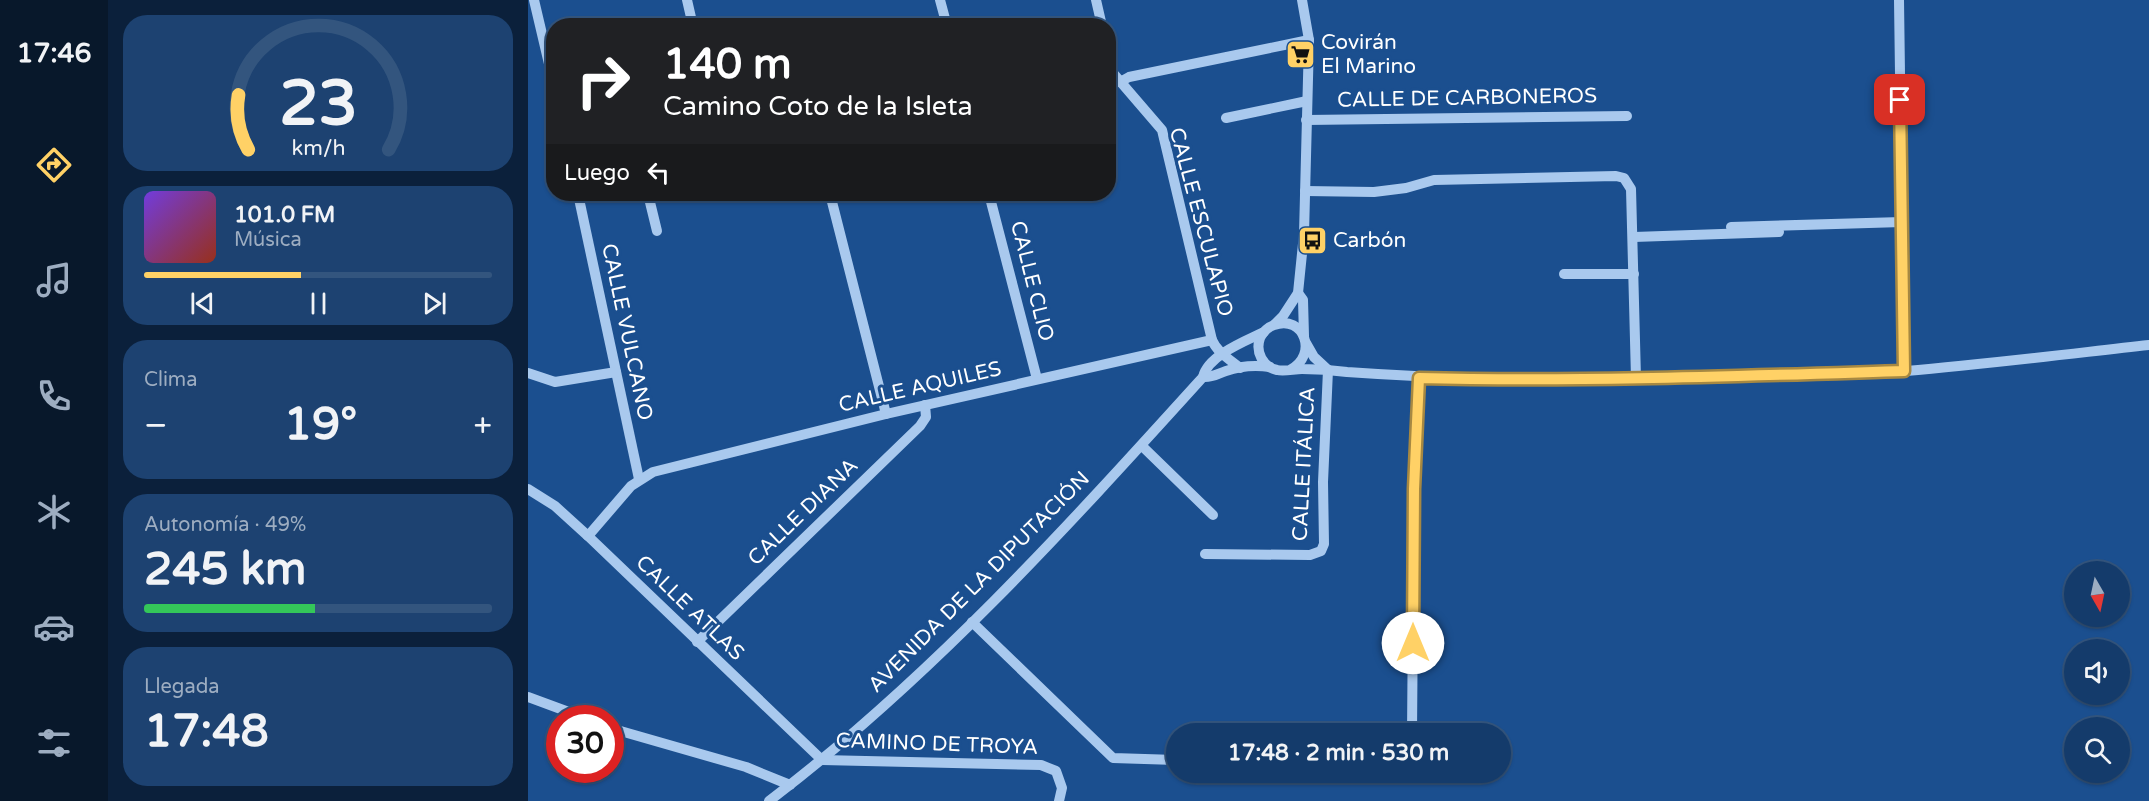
<!DOCTYPE html>
<html lang="es">
<head>
<meta charset="utf-8">
<style>
	body { margin:0; font-family:"Varela Round",sans-serif; background:#1d4271; color:#f1f3f6; height:100vh; display:flex; flex-direction:column; font-size:22px; white-space:nowrap }
	* { box-sizing:border-box; margin:0 }
	p { font-size:20px; color:#9dadc1 }
	.icon { flex:none; width:33px; height:33px; fill:none; stroke:currentColor; stroke-width:2; stroke-linecap:round; stroke-linejoin:round }
	.map { position:relative; flex:1; overflow:hidden }
	.sheet { display:flex; flex-direction:column; gap:15px; padding:15px; background:#0b203b; width:420px }
	.sheet>* { flex:none }
	.banner { position:absolute; left:18px; top:18px; width:570px; height:183px; border-radius:24px; box-shadow:0 2px 4px #0004,0 0 0 2px #33557e; background:#202124; color:#fff; overflow:hidden }
	.needle { width:39px; rotate:171deg }
	.fabs { position:absolute; left:1536px; top:561px; display:grid; gap:12px }
	.fabs a { display:grid; place-items:center; width:66px; height:66px; border-radius:50%; background:#143b6b; box-shadow:0 2px 4px #0004,0 0 0 2px #33557e; font-size:30px }
	.speed { position:absolute; left:18px; top:705px; display:flex; gap:12px; font-size:30px; font-weight:700; text-align:center }
	.speed>* { display:grid; place-content:center; width:78px; height:78px; border-radius:50%; background:#143b6b; box-shadow:0 2px 4px #0004,0 0 0 2px #33557e; line-height:1 }
	.speed .limit { border:9px solid #d22; background:#fff; color:#111 }
	.pin { position:absolute; display:grid; place-items:center; width:51px; height:51px; color:#fff; margin:-26px; border-radius:12px; box-shadow:0 3px 9px #0006 }
	.me { position:absolute; width:66px; margin:-33px; rotate:0deg; stroke-linejoin:round; filter:drop-shadow(0 0 4px #0008) }
	.turn { display:flex; align-items:center; gap:21px; height:126px; padding:0 18px; font-size:27px }
	.turn .icon { width:78px; height:78px; stroke-width:2.5 }
	.turn b { display:block; font-size:42px; line-height:51px }
	.then { display:flex; align-items:center; height:57px; padding:0 18px; background:#0003; gap:12px; font-size:22px }
	.big { font-size:45px; font-weight:700; line-height:1.1 }
	.sheet .card { flex:1; display:flex; flex-direction:column; justify-content:center; gap:9px; min-width:0; padding:0 21px; border-radius:24px; background:#1d4271 }
	.sheet .dial { align-items:center; gap:0 }
	.dial svg { height:156px; overflow:visible; fill:none; stroke:#33557e; stroke-width:7; stroke-linecap:round; text-anchor:middle }
	.dial text { fill:#f1f3f6; stroke:none }
	.song { display:flex; align-items:center; gap:18px }
	.cover { width:72px; height:72px; border-radius:9px; background:linear-gradient(135deg,hsl(260 70% 55%),hsl(10 70% 35%)) }
	.played { height:6px; border-radius:3px; background:linear-gradient(90deg,#ffd166 45%,#33557e 45%) }
	.keys { display:flex; justify-content:space-around; direction:ltr }
	.heat { display:flex; justify-content:space-between; align-items:center; font-size:33px; direction:ltr }
	.charge { height:9px; border-radius:4px; background:linear-gradient(90deg,#34c759 49%,#33557e 0) }
	.trip { position:absolute; left:638px; top:723px; width:345px; height:60px; border-radius:30px; background:#143b6b; box-shadow:0 2px 4px #0004,0 0 0 2px #33557e; font-weight:700; line-height:60px; text-align:center }
	main { display:flex; flex:1; min-height:0 }
	.dock { display:flex; flex-direction:column; width:108px; justify-content:space-around; align-items:center; background:#08182b; color:#9dadc1 }
	.dock .icon { width:42px; height:42px }
	.dock .selected { color:#ffd166 }
	.dock b { font-size:27px; color:#f1f3f6 }
	.map>svg:first-child { display:block }
	.lines { fill:none; stroke-linecap:round; stroke-linejoin:round }
	.minor { stroke:#a9c9ee; stroke-width:10 }
	.route-casing { stroke:#a68842; stroke-width:15 }
	.route { stroke:#ffd166; stroke-width:10 }
	.labels { text-anchor:middle; dominant-baseline:central; stroke-width:6; stroke-linejoin:round; paint-order:stroke }
	.poi-label { font-size:21px; fill:#fff; stroke:#1b4f8f; text-anchor:start }
	.street-label { font-size:21px; fill:#fff; stroke:#1b4f8f }
</style>
</head>
<body>
<main>
<nav class="dock">
<b>17:46</b>
<svg class="icon selected" aria-label="directions" viewBox="0 0 24 24"><path d="M12 3l9 9-9 9-9-9zM9 14v-3h6M13 9l2 2-2 2"/></svg>
<svg class="icon" aria-label="music" viewBox="0 0 24 24"><path d="M9 18V5l10-2v13"/><circle cx="6" cy="18" r="3"/><circle cx="16" cy="16" r="3"/></svg>
<svg class="icon" aria-label="phone" viewBox="0 0 24 24"><path d="M5 4h4l2 5-3 2q2 4 5 5l2-3 5 2v4C11 20 4 13 5 4z"/></svg>
<svg class="icon" aria-label="climate" viewBox="0 0 24 24"><path d="M12 3v18M4 7l16 10M4 17L20 7"/></svg>
<svg class="icon" aria-label="car" viewBox="0 0 24 24"><path d="M5 17H2v-5l4-1 3-4h7l3 4 3 1v5h-3M9 17h6M6 11h13"/><circle cx="7" cy="17" r="2"/><circle cx="17" cy="17" r="2"/></svg>
<svg class="icon" aria-label="filters" viewBox="0 0 24 24"><path d="M4 7h16M4 17h16"/><circle cx="9" cy="7" r="2"/><circle cx="15" cy="17" r="2"/></svg>
</nav>
<section class="sheet">
<div class="card dial"><svg viewBox="0 0 100 80">
<path d="M14 69A42 42 0 1 1 86 69"/>
<path d="M14 69A42 42 0 0 1 9 41" stroke="#ffd166"/>
<text x="50" y="56" font-size="32" font-weight="700">23</text>
<text x="50" y="72" font-size="11">km/h</text>
</svg></div>
<div class="card">
<div class="song"><i class="cover"></i><div><b>101.0 FM</b><p>Música</p></div></div>
<div class="played"></div>
<div class="keys"><svg class="icon" aria-label="previous" viewBox="0 0 24 24"><path d="M18 5L8 12l10 7zM5 5v14"/></svg><svg class="icon" aria-label="pause" viewBox="0 0 24 24"><path d="M8 5v14M16 5v14"/></svg><svg class="icon" aria-label="next" viewBox="0 0 24 24"><path d="M6 5l10 7-10 7zM19 5v14"/></svg></div>
</div>
<div class="card"><p>Clima</p>
<div class="heat"><a>−</a><b class="big">19°</b><a>+</a></div>
</div>
<div class="card"><p>Autonomía · 49%</p><b class="big">245 km</b><div class="charge"></div></div>
<div class="card"><p>Llegada</p><b class="big">17:48</b></div>
</section>
<div class="map">
<svg width="1621" height="801" viewBox="0 0 1621 801">
	<rect width="100%" height="100%" fill="#1b4f8f"/>
	<g class="lines">
		<g class="minor">
			<polyline points="6,0 26,85"/>
			<polyline points="159,0 165,26"/>
			<polyline points="412,0 419,26"/>
			<polyline points="568,0 574,26"/>
			<polyline points="1371,0 1376,371"/>
			<path d="M580,53L585,73L634,130L684,340C689,352 701,359 712,368"/>
			<polyline points="592,82 601,77 781,40"/>
			<polyline points="698,118 779,101"/>
			<polyline points="778,120 1099,116"/>
			<polyline points="777,191 846,192 878,188 906,180 1088,176 1096,178 1103,189 1108,378"/>
			<polyline points="50,194 111,479"/>
			<polyline points="120,194 129,231"/>
			<polyline points="302,194 358,414"/>
			<polyline points="461,194 509,379"/>
			<polyline points="1203,227 1374,222"/>
			<polyline points="1106,237 1251,232"/>
			<polyline points="1036,274 1106,274"/>
			<polyline points="770,293 775,300 776,336"/>
			<polyline points="747,324 755,316 770,293 776,234 781,40 774,0"/>
			<polyline points="778,343 786,357 800,370"/>
			<path d="M762,370C791,355 776,314 746,325C740,327 735,332 732,338C727,352 735,367 749,370C756,372 766,369 774,369C789,369 804,370 819,372C914,379 1009,379 1104,378C1163,378 1222,376 1282,374C1314,373 1346,373 1378,371C1459,364 1540,354 1621,345"/>
			<polyline points="0,373 27,382 88,372"/>
			<path d="M675,377C684,378 689,374 698,371C712,366 727,365 742,367"/>
			<polyline points="614,446 685,515"/>
			<polyline points="0,489 27,506 60,536 294,760 513,765 528,771 534,788 531,801"/>
			<polyline points="60,536 103,486 125,472 358,414 684,340"/>
			<polyline points="677,554 782,555 793,551 796,544 795,482 800,370"/>
			<polyline points="444,622 585,758 648,760"/>
			<polyline points="169,642 392,426 398,417 397,405"/>
			<polyline points="0,697 57,718"/>
			<polyline points="82,728 218,767 262,785"/>
			<polyline points="884,734 886,489 891,378"/>
			<path d="M241,801C402,679 540,526 675,377C680,355 718,341 736,332"/>
		</g>
	</g>
	<g class="lines">
		<defs>
			<path id="route" d="M885,643L886,489L891,378C1053,382 1214,376 1376,371L1372,100"/>
		</defs>
		<use href="#route" class="route-casing"/>
		<use href="#route" class="route"/>
	</g>
	<defs>
		<symbol id="supermarket-square" viewBox="-11 -11 22 22"><rect x="-9" y="-9" width="18" height="18" rx="4" fill="#ffd166" stroke="#1b4f8f"/><path d="M-6-5.5h2.5l.6 2H6L4.5 2H-2.5L-4.4-4H-6ZM-1.5 3.2a1.3 1.3 0 1 0 .1 0ZM3 3.2a1.3 1.3 0 1 0 .1 0Z" fill="#111"/></symbol>
		<symbol id="bus-square" viewBox="-11 -11 22 22"><rect x="-9" y="-9" width="18" height="18" rx="4" fill="#ffd166" stroke="#1b4f8f"/><path d="M-5-6H5V4H4V6H2V4H-2V6H-4V4H-5ZM-3.5-4V0h7V-4ZM-3.5 1.2v1.5H-2V1.2ZM2 1.2v1.5H3.5V1.2Z" fill="#111"/></symbol>
	</defs>
	<g fill-rule="evenodd">
		<use href="#supermarket-square" x="756" y="38" width="33" height="33"/>
		<use href="#bus-square" x="768" y="224" width="33" height="33"/>
	</g>
	<g class="labels">
		<g class="poi-label">
			<text x="793" y="42">Covirán<tspan x="793" dy="24">El Marino</tspan></text>
			<text x="805" y="240">Carbón</text>
		</g>
		<g class="street-label">
			<text transform="translate(939 98) rotate(-1)">CALLE DE CARBONEROS</text>
			<text transform="translate(673 222) rotate(75)">CALLE ESCULAPIO</text>
			<text transform="translate(504 281) rotate(76)">CALLE CLIO</text>
			<text transform="translate(99 332) rotate(78)">CALLE VULCANO</text>
			<text transform="translate(392 387) rotate(-13)">CALLE AQUILES</text>
			<text transform="translate(776 464) rotate(-87)">CALLE ITÁLICA</text>
			<text transform="translate(275 512) rotate(-44)">CALLE DIANA</text>
			<text transform="translate(451 582) rotate(-45)">AVENIDA DE LA DIPUTACIÓN</text>
			<text transform="translate(162 608) rotate(44)">CALLE ATLAS</text>
			<text transform="translate(409 744) rotate(2)">CAMINO DE TROYA</text>
		</g>
	</g>
</svg>
<div class="fabs">
<a><svg class="needle" viewBox="-14 -14 28 28"><path d="M0-13l5 13h-10z" fill="#e53935"/><path d="M0 13l5-13h-10z" fill="#9dadc1"/></svg></a>
<a><svg class="icon" aria-label="sound" viewBox="0 0 24 24"><path d="M4 9h4l5-4v14l-5-4H4zM17 9q2 3 0 6"/></svg></a>
<a><svg class="icon" aria-label="search" viewBox="0 0 24 24"><circle cx="10" cy="10" r="6"/><path d="M15 15l6 6"/></svg></a>
</div>
<div class="speed"><div class="limit">30</div></div>
<div class="pin" style="left:1372px;top:100px;background:#d93025"><svg class="icon" aria-label="arrive" viewBox="0 0 24 24"><path d="M6 21V4h12l-3 4 3 4H6"/></svg></div>
<svg class="me" style="left:885px;top:643px" viewBox="-20 -20 40 40"><circle r="19" fill="#fff"/><path d="M0-13L10 11 0 6-10 11z" fill="#ffd166"/></svg>
<div class="trip">17:48 · 2 min · 530 m</div>
<div class="banner">
<div class="turn"><svg class="icon" aria-label="right" viewBox="0 0 24 24"><path d="M7 20v-9h11M14 6l5 5-5 5"/></svg><div><b>140 m</b>Camino Coto de la Isleta</div></div>
<div class="then">Luego<svg class="icon" aria-label="left" viewBox="0 0 24 24"><path d="M17 20v-9H6M10 6l-5 5 5 5"/></svg></div>
</div>
</div>
</main>
</body>
</html>
